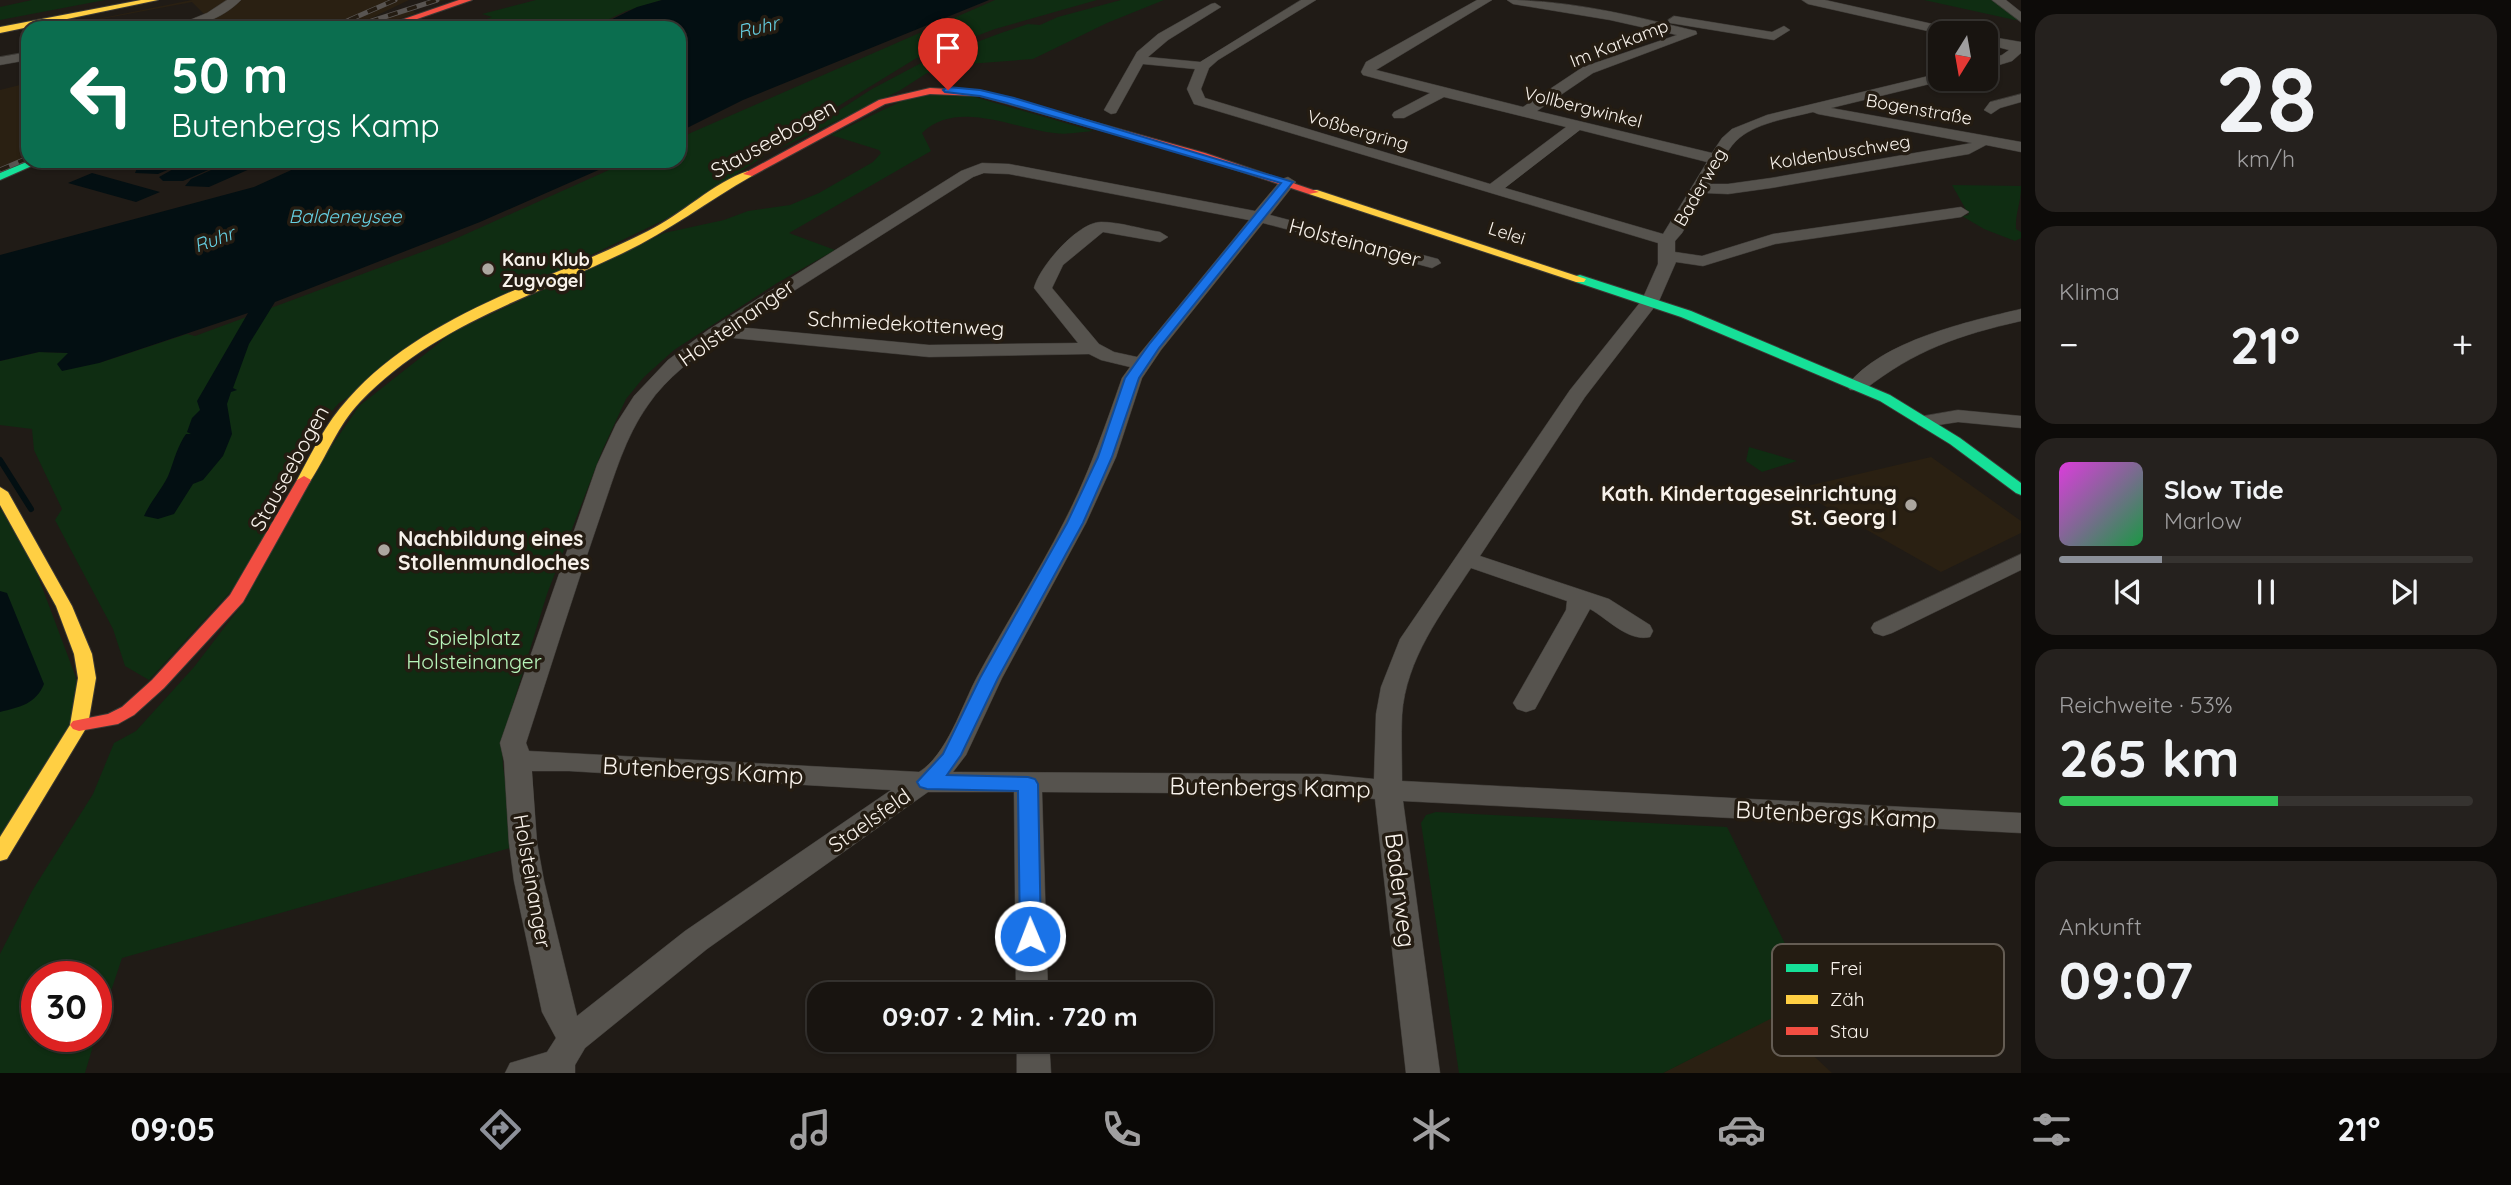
<!DOCTYPE html>
<html lang="de">
<head>
<meta charset="utf-8">
<style>
	body { margin:0; font-family:Quicksand,sans-serif; background:#25211e; color:#f1f3f6; height:100vh; display:flex; flex-direction:column; font-size:26px; white-space:nowrap }
	* { box-sizing:border-box; margin:0 }
	p { font-size:23px; color:#9f9e9f }
	.icon { flex:none; width:38px; height:38px; fill:none; stroke:currentColor; stroke-width:2; stroke-linecap:round; stroke-linejoin:round }
	.map { position:relative; flex:1; overflow:hidden }
	.panel { display:flex; flex-direction:column; gap:14px; padding:14px; background:#0d0b09; width:490px }
	.panel>* { flex:none }
	.guide { position:absolute; left:21px; top:21px; width:665px; height:147px; border-radius:21px; box-shadow:0 2px 5px #0004,0 0 0 2px #363330; background:#0b6e4f; color:#fff; overflow:hidden }
	.needle { width:46px; rotate:191deg }
	.controls { position:absolute; left:1928px; top:21px; display:grid; gap:14px }
	.controls a { display:grid; place-items:center; width:70px; height:70px; border-radius:14px; background:#181410; box-shadow:0 2px 5px #0004,0 0 0 2px #363330; font-size:35px }
	.speed { position:absolute; left:21px; top:961px; display:flex; gap:14px; font-size:35px; font-weight:700; text-align:center }
	.speed>* { display:grid; place-content:center; width:91px; height:91px; border-radius:50%; background:#181410; box-shadow:0 2px 5px #0004,0 0 0 2px #363330; line-height:1 }
	.speed .limit { border:10px solid #d22; background:#fff; color:#111 }
	.pin { position:absolute; display:grid; place-items:center; width:60px; height:60px; color:#fff; margin:-72px -30px; border-radius:50% 50% 50% 0; rotate:-45deg; box-shadow:0 0 7px #0007 }
	.pin .icon { rotate:45deg }
	.me { position:absolute; width:77px; margin:-38px; rotate:359deg; stroke-linejoin:round; filter:drop-shadow(0 0 5px #0008) }
	.turn { display:flex; align-items:center; gap:24px; height:147px; padding:0 35px; font-size:32px }
	.turn .icon { width:91px; height:91px; stroke-width:2.5 }
	.turn b { display:block; font-size:49px; line-height:60px }
	.big { font-size:52px; font-weight:800; line-height:1.1 }
	.panel .widget { flex:1; display:flex; flex-direction:column; justify-content:center; gap:10px; min-width:0; padding:0 24px; border-radius:21px; background:#25211e }
	.panel .dial { align-items:center; gap:0 }
	.dial b { font-size:91px; line-height:1 }
	.song { display:flex; align-items:center; gap:21px }
	.cover { width:84px; height:84px; border-radius:10px; background:linear-gradient(135deg,hsl(300 70% 55%),hsl(140 70% 35%)) }
	.played { height:7px; border-radius:4px; background:linear-gradient(90deg,#8c9099 25%,#363330 25%) }
	.keys { display:flex; justify-content:space-around; direction:ltr }
	.heat { display:flex; justify-content:space-between; align-items:center; font-size:38px; direction:ltr }
	.charge { height:10px; border-radius:5px; background:linear-gradient(90deg,#34c759 53%,#363330 0) }
	.trip { position:absolute; left:807px; top:982px; width:406px; height:70px; border-radius:21px; background:#181410; box-shadow:0 2px 5px #0004,0 0 0 2px #363330; font-weight:800; line-height:70px; text-align:center }
	.menu { display:flex; height:112px; justify-content:space-around; align-items:center; background:#0a0806; color:#9f9e9f }
	.menu .icon { width:49px; height:49px }
	.menu .current { color:#8c9099 }
	.menu b { font-size:32px; color:#f1f3f6 }
	main { display:flex; flex:1; min-height:0 }
	.map>svg:first-child { display:block }
	.built { fill:#2a2012 }
	.green { fill:#0f2d12 }
	.water { fill:#030f12 }
	.lines { fill:none; stroke-linecap:round; stroke-linejoin:round }
	.stream { stroke:#030f12; stroke-width:6 }
	.street-casing { stroke:#3c3935; stroke-width:1 }
	.fast-casing { stroke:#3c3935; stroke-width:2 }
	.slow-casing { stroke:#3c3935; stroke-width:2 }
	.jam-casing { stroke:#3c3935; stroke-width:2 }
	.street { fill:#56534e; fill-rule:evenodd }
	.fast { fill:#16e098; fill-rule:evenodd }
	.slow { fill:#ffcf43; fill-rule:evenodd }
	.jam { fill:#f24e42; fill-rule:evenodd }
	.rail-casing { stroke:#585451; stroke-width:5 }
	.rail { stroke:#241c12; stroke-width:3.5; stroke-dasharray:10; stroke-linecap:butt }
	.route { fill:#1a73e8; stroke:#114b97; stroke-width:2 }
	.poi-dot { fill:#aca7a0; stroke:#241c12; stroke-width:2.5 }
	.labels { text-anchor:middle; dominant-baseline:central; stroke-width:7; stroke-linejoin:round; paint-order:stroke }
	.far-street-label { font-size:18px; fill:#f8f2eb; stroke:#241c12 }
	.far-poi-label { font-size:18px; font-weight:bold; fill:#f8f2eb; stroke:#241c12; text-anchor:start }
	.far-water-label { font-size:19px; font-style:italic; fill:#66d0e3; stroke:#241c12 }
	.street-label { font-size:21px; fill:#f8f2eb; stroke:#241c12 }
	.poi-label { font-size:21px; font-weight:bold; fill:#f8f2eb; stroke:#241c12; text-anchor:end }
	.park-label { font-size:21px; fill:#b7f5ba; stroke:#241c12 }
	.near-street-label { font-size:24px; fill:#f8f2eb; stroke:#241c12 }
	.key { fill:#241c12; stroke:#645c53; stroke-width:2 }
	.key-label { font-size:19px; fill:#f8f2eb }
</style>
</head>
<body>
<main>
<div class="map">
<svg width="2021" height="1073" viewBox="0 0 2021 1073">
	<rect width="100%" height="100%" fill="#201b16"/>
	<g class="built">
		<polygon points="192,0 409,0 359,24 431,0 445,0 411,10 416,13 373,28 173,28 206,16 192,2 53,28"/>
		<polygon points="28,83 28,161 0,173 0,90"/>
		<polygon points="1931,457 2021,521 2021,533 1941,572 1795,489"/>
		<polygon points="1771,1016 1832,1073 1663,1073"/>
	</g>
	<g class="green">
		<polygon points="32,0 105,0 0,20 0,7"/>
		<polygon points="536,0 662,0 626,11 590,28 505,28 479,22 492,17 482,14"/>
		<polygon points="995,0 1097,0 995,29 915,59 765,151 763,157 668,218 531,284 339,403 310,436 286,482 272,525 233,589 149,680 125,666 113,629 55,520 62,509 34,450 32,429 0,425 0,361 39,352 69,353 99,363 187,334 195,336 446,243 629,161 679,161 679,138"/>
		<polygon points="1121,0 1164,0 1107,23 1033,59 954,65 942,71 927,73 899,91 779,149 872,89 923,62 1001,33 1028,24 1040,25 1058,17"/>
		<polygon points="1924,0 1994,0 2021,19 2015,20"/>
		<path d="M961,93L1093,131C1081,132 1067,135 1054,133C1012,128 957,99 922,133L931,151L789,233L835,250L777,283L674,350L644,377L626,399L602,451L547,594L502,740L503,767L517,846L122,958L96,1036V976H37V1036H96L85,1073H0V954L32,891L93,794L114,743L136,731L194,667L244,602L322,460L359,406L453,332L664,233L724,220L748,211L790,205L819,193L873,162L881,153L879,150L831,135L910,97Z"/>
		<path d="M1952,185L2021,186C2021,204 2015,213 2016,229L2021,232V238L2015,241L1984,229L1962,216L1969,215Z"/>
		<polygon points="1749,447 1797,461 1762,472 1746,461"/>
		<polygon points="0,507 36,571 75,675 82,702 0,849"/>
		<polygon points="1436,812 1727,827 1812,998 1663,1073 1459,1073 1421,823 1426,815"/>
	</g>
	<g class="water">
		<polygon points="662,0 989,0 743,100 679,132 679,28 594,28 637,7"/>
		<polygon points="153,161 229,161 183,181 163,181 159,177 184,163 158,174 135,173 137,168"/>
		<polygon points="231,161 268,161 209,187 185,186 191,179"/>
		<path d="M311,161H619L480,222L275,302L249,344L233,388L237,390L231,392L227,404L232,434L223,456L203,480L193,484L174,514L158,519L144,516C151,500 165,486 170,471C174,460 178,445 186,434H191L187,432L192,418L200,410L197,401L248,313L99,363L62,371L57,364L68,353L39,352L0,361V255L254,187Z"/>
		<polygon points="92,173 160,192 136,202 68,183"/>
		<path d="M0,591L7,593L44,684C36,704 20,707 0,712Z"/>
	</g>
	<g class="lines">
		<polyline class="stream" points="0,460 31,509"/>
		<defs>
			<g id="street">
				<path d="M227,0H241C222,19 196,28 170,28L207,13Z"/>
				<path d="M1301,0H1316L1218,60L1209,68L1201,89L1205,98L1490,184L1566,127L1444,97L1404,118H1394L1392,115L1394,112L1430,93L1363,75L1361,72L1366,62L1477,0H1492L1376,70L1523,107L1583,67L1677,35L1610,20L1513,4L1507,0C1570,0 1634,16 1696,31L1697,34L1593,73L1537,111L1712,153L1722,138L1732,129L1767,115L1941,73V79L1946,80L1831,108L2021,142V152L1986,145L1969,154L1771,188L1728,194L1705,193L1682,233L1675,241V252L1702,256L1773,234L1961,207L1969,212L1961,217L1775,244L1703,266L1676,262L1659,301L1585,397L1480,556L1609,599L1650,625L1653,631L1650,637C1628,642 1608,619 1590,609L1535,709L1526,712L1517,709L1513,703L1566,610L1567,601L1471,568C1441,614 1406,659 1402,715C1401,737 1402,759 1402,781L2021,813V833L1403,801L1440,1073H1406L1375,799L1322,794L1042,792L1048,994H1016L1014,792H928L707,949L585,1048L575,1065V1073H505L510,1063L547,1052L556,1038L542,1012L514,881L509,843L504,761L500,743L597,465L616,424L634,396L668,360L708,330L961,171L982,163L1009,164L1255,211L1282,179L1288,177L1296,182L1270,215L1438,259L1441,263L1432,268L1263,223L1161,350L1142,378L1116,457L1086,523L1002,678L966,755L953,772L1322,774L1374,779L1376,714L1381,687L1400,639L1570,390L1642,300L1658,264V243L1194,104L1187,89L1195,69L1143,64L1116,113L1111,114L1104,110L1137,52L1158,34L1211,4L1215,3L1221,7L1168,40L1148,57L1200,62ZM1813,112L1818,114L1972,143L1771,178L1728,184H1710C1718,170 1725,152 1736,141C1754,123 1789,118 1813,112ZM1580,130L1707,162L1663,234L1505,188ZM984,173L1009,174L1249,220L1137,357L1114,352L1099,344L1052,288L1063,265L1103,232L1160,242L1168,237L1160,232C1141,229 1120,222 1101,222C1078,222 1039,267 1034,288L1078,343L929,345L737,327L973,177ZM723,337L929,357L1089,354L1101,360L1130,367L1122,378C1105,427 1088,476 1064,522C1037,575 1005,625 977,677C962,705 947,755 919,772L529,751L526,743C551,666 575,589 601,514C614,477 625,437 648,405C667,377 695,357 723,337ZM532,771H569L891,790L685,931L577,1016L544,881L537,843Z"/>
				<polygon points="1802,0 1825,0 1955,29 1961,33 1941,34 1808,4"/>
				<polygon points="1992,0 2006,0 2021,12 2021,22"/>
				<polygon points="1674,16 1772,32 1784,26 1790,30 1774,40 1670,23 1668,20"/>
				<polygon points="1986,36 2021,42 2021,53 2012,61 1986,69 1986,60 2002,55 2009,50 1986,44"/>
				<polygon points="28,52 28,60 0,65 0,57"/>
				<polygon points="2021,94 2021,102 2000,108 1991,114 1984,110 1990,102"/>
				<path d="M2021,309V321C1959,335 1915,350 1864,390H1850L1847,386C1880,341 1970,321 2021,309Z"/>
				<polygon points="1958,410 2021,416 2021,428 1958,422 1925,427 1918,425 1915,421 1918,417"/>
				<polygon points="2021,554 2021,570 1892,633 1883,636 1874,633 1871,628 1874,623"/>
				<polygon points="1017,1040 1049,1040 1051,1073 1017,1073"/>
			</g>
			<g id="fast">
				<polygon points="29,161 43,161 0,180 0,173"/>
				<polygon points="1580,275 1691,311 1890,395 1960,438 2021,483 2021,495 2016,493 1950,444 1880,401 1681,317 1576,282 1576,276"/>
			</g>
			<g id="slow">
				<polygon points="141,0 158,0 0,33 0,27"/>
				<path d="M748,171L753,174L752,176C708,201 669,231 623,253C532,297 432,326 360,402C338,425 327,456 309,483L304,484L297,480C312,452 326,423 348,399C425,312 548,282 648,231C681,215 714,182 748,171Z"/>
				<polygon points="1309,190 1317,190 1586,279 1584,282 1576,282 1309,194"/>
				<polygon points="0,487 8,492 72,606 92,654 96,678 88,725 7,859 0,861 0,837 70,725 78,678 74,654 56,606 0,505"/>
			</g>
			<g id="jam">
				<polygon points="459,0 472,0 391,28 378,28"/>
				<polygon points="930,88 983,91 1205,153 1319,192 1309,194 1197,157 980,96 930,94 885,104 752,176 743,174 879,100"/>
				<polygon points="304,476 311,480 243,602 164,688 134,715 118,724 79,731 73,729 70,725 73,721 108,714 122,707 152,680 230,595 297,480"/>
			</g>
		</defs>
		<use href="#street" class="street-casing"/>
		<use href="#fast" class="fast-casing"/>
		<use href="#slow" class="slow-casing"/>
		<use href="#jam" class="jam-casing"/>
		<use href="#street" class="street"/>
		<use href="#fast" class="fast"/>
		<use href="#slow" class="slow"/>
		<use href="#jam" class="jam"/>
		<defs>
			<g id="rail">
				<polyline points="331,28 395,0"/>
				<polyline points="350,28 437,0"/>
				<polyline points="0,170 28,158"/>
			</g>
		</defs>
		<use href="#rail" class="rail-casing"/>
		<use href="#rail" class="rail"/>
	</g>
	<polygon class="route" points="948,87 980,90 1014,98 1293,182 1159,348 1139,378 1112,457 1083,523 998,678 961,755 947,775 1028,777 1035,779 1038,784 1041,936 1038,942 1030,944 1023,942 1020,936 1018,791 927,789 920,787 917,782 943,754 980,678 1067,523 1098,457 1125,378 1150,343 1281,183 1007,103 980,96 945,92 943,90"/>
	<g class="poi-dot">
		<circle cx="488" cy="269" r="7"/>
		<circle cx="1911" cy="505" r="7"/>
		<circle cx="384" cy="550" r="7"/>
	</g>
	<g class="labels">
		<g class="far-street-label">
			<text transform="translate(1619 43) rotate(-21)">Im Karkamp</text>
			<text transform="translate(1583 107) rotate(14)">Vollbergwinkel</text>
			<text transform="translate(1919 109) rotate(10)">Bogenstraße</text>
			<text transform="translate(1358 130) rotate(16)">Voßbergring</text>
			<text transform="translate(1840 152) rotate(-9)">Koldenbuschweg</text>
			<text transform="translate(1700 187) rotate(-60)">Baderweg</text>
			<text transform="translate(1507 233) rotate(18)">Lelei</text>
		</g>
		<g class="far-poi-label">
			<text x="502" y="259">Kanu Klub<tspan x="502" dy="21">Zugvogel</tspan></text>
		</g>
		<g class="far-water-label">
			<text transform="translate(758 27) rotate(-13)">Ruhr</text>
			<text x="345" y="216">Baldeneysee</text>
			<text transform="translate(214 239) rotate(-20)">Ruhr</text>
		</g>
		<g class="street-label">
			<text transform="translate(773 138) rotate(-29)">Stauseebogen</text>
			<text transform="translate(1355 242) rotate(15)">Holsteinanger</text>
			<text transform="translate(736 322) rotate(-35)">Holsteinanger</text>
			<text transform="translate(906 323) rotate(3)">Schmiedekottenweg</text>
			<text transform="translate(289 468) rotate(-61)">Stauseebogen</text>
			<text transform="translate(869 820) rotate(-35)">Staelsfeld</text>
			<text transform="translate(533 881) rotate(80)">Holsteinanger</text>
		</g>
		<g class="poi-label">
			<text x="1897" y="493">Kath. Kindertageseinrichtung<tspan x="1897" dy="24">St. Georg I</tspan></text>
			<text x="398" y="538" text-anchor="start">Nachbildung eines<tspan x="398" dy="24">Stollenmundloches</tspan></text>
		</g>
		<g class="park-label">
			<text x="474" y="637">Spielplatz<tspan x="474" dy="24">Holsteinanger</tspan></text>
		</g>
		<g class="near-street-label">
			<text transform="translate(703 770) rotate(3)">Butenbergs Kamp</text>
			<text transform="translate(1270 787) rotate(1)">Butenbergs Kamp</text>
			<text transform="translate(1836 814) rotate(3)">Butenbergs Kamp</text>
			<text transform="translate(1401 890) rotate(83)">Baderweg</text>
		</g>
	</g>
	<rect x="1772" y="944" width="232" height="112" rx="10" class="key"/>
	<rect x="1786" y="964" width="32" height="8" fill="#16e098"/>
	<rect x="1786" y="995" width="32" height="9" fill="#ffcf43"/>
	<rect x="1786" y="1027" width="32" height="8" fill="#f24e42"/>
	<g class="key-label">
		<text x="1830" y="975">Frei</text>
		<text x="1830" y="1006">Zäh</text>
		<text x="1830" y="1038">Stau</text>
	</g>
</svg>
<div class="controls">
<a><svg class="needle" viewBox="-14 -14 28 28"><path d="M0-13l5 13h-10z" fill="#e53935"/><path d="M0 13l5-13h-10z" fill="#9f9e9f"/></svg></a>
</div>
<div class="speed"><div class="limit">30</div></div>
<div class="pin" style="left:948px;top:90px;background:#d93025"><svg class="icon" aria-label="arrive" viewBox="0 0 24 24"><path d="M6 21V4h12l-3 4 3 4H6"/></svg></div>
<svg class="me" style="left:1030px;top:936px" viewBox="-20 -20 40 40"><circle r="17" fill="#1a73e8" stroke="#fff" stroke-width="3"/><path d="M0-11L8 9 0 5-8 9z" fill="#fff"/></svg>
<div class="trip">09:07 · 2 Min. · 720 m</div>
<div class="guide">
<div class="turn"><svg class="icon" aria-label="left" viewBox="0 0 24 24"><path d="M17 20v-9H6M10 6l-5 5 5 5"/></svg><div><b>50 m</b>Butenbergs Kamp</div></div>
</div>
</div>
<section class="panel">
<div class="widget dial"><b>28</b><p>km/h</p></div>
<div class="widget"><p>Klima</p>
<div class="heat"><a>−</a><b class="big">21°</b><a>+</a></div>
</div>
<div class="widget">
<div class="song"><i class="cover"></i><div><b>Slow Tide</b><p>Marlow</p></div></div>
<div class="played"></div>
<div class="keys"><svg class="icon" aria-label="previous" viewBox="0 0 24 24"><path d="M18 5L8 12l10 7zM5 5v14"/></svg><svg class="icon" aria-label="pause" viewBox="0 0 24 24"><path d="M8 5v14M16 5v14"/></svg><svg class="icon" aria-label="next" viewBox="0 0 24 24"><path d="M6 5l10 7-10 7zM19 5v14"/></svg></div>
</div>
<div class="widget"><p>Reichweite · 53%</p><b class="big">265 km</b><div class="charge"></div></div>
<div class="widget"><p>Ankunft</p><b class="big">09:07</b></div>
</section>
</main>
<nav class="menu">
<b>09:05</b>
<svg class="icon current" aria-label="directions" viewBox="0 0 24 24"><path d="M12 3l9 9-9 9-9-9zM9 14v-3h6M13 9l2 2-2 2"/></svg>
<svg class="icon" aria-label="music" viewBox="0 0 24 24"><path d="M9 18V5l10-2v13"/><circle cx="6" cy="18" r="3"/><circle cx="16" cy="16" r="3"/></svg>
<svg class="icon" aria-label="phone" viewBox="0 0 24 24"><path d="M5 4h4l2 5-3 2q2 4 5 5l2-3 5 2v4C11 20 4 13 5 4z"/></svg>
<svg class="icon" aria-label="climate" viewBox="0 0 24 24"><path d="M12 3v18M4 7l16 10M4 17L20 7"/></svg>
<svg class="icon" aria-label="car" viewBox="0 0 24 24"><path d="M5 17H2v-5l4-1 3-4h7l3 4 3 1v5h-3M9 17h6M6 11h13"/><circle cx="7" cy="17" r="2"/><circle cx="17" cy="17" r="2"/></svg>
<svg class="icon" aria-label="filters" viewBox="0 0 24 24"><path d="M4 7h16M4 17h16"/><circle cx="9" cy="7" r="2"/><circle cx="15" cy="17" r="2"/></svg>
<b>21°</b>
</nav>
</body>
</html>
